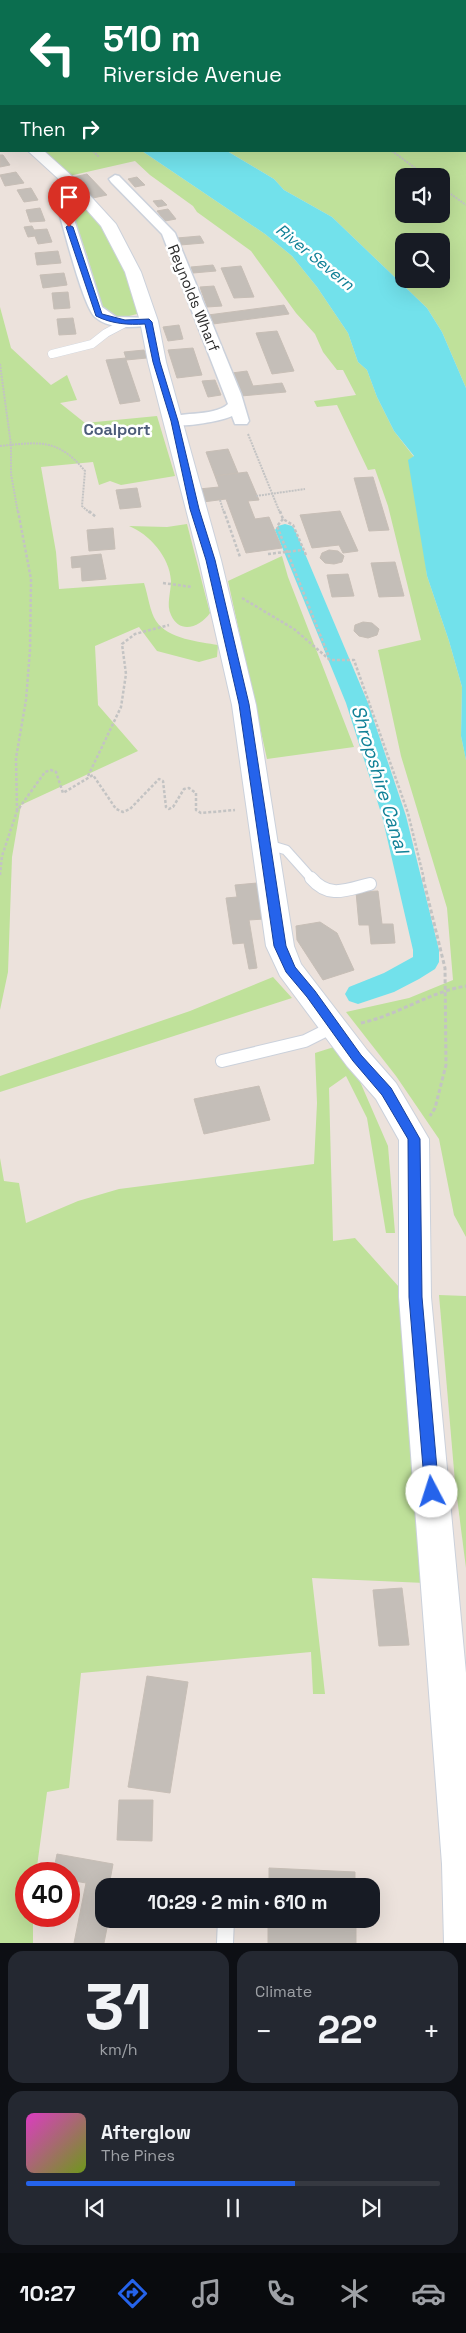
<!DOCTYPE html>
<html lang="en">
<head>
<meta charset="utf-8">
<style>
	body { margin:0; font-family:"Space Grotesk",sans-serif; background:#242831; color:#f1f3f6; height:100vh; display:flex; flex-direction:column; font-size:19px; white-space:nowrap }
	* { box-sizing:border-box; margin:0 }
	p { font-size:16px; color:#9ea1a6 }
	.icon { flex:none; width:28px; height:28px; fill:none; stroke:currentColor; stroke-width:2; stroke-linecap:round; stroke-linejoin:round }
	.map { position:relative; height:1943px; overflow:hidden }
	.side { display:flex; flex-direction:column; gap:8px; padding:8px; background:#0d0f14; flex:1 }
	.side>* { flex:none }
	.top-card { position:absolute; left:0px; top:0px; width:466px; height:152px; box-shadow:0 5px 20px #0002; background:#0b6e4f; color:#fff; overflow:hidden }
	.controls { position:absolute; left:395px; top:168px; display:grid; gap:10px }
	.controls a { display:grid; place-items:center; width:55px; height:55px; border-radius:10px; background:#171b24; box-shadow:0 5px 20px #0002; font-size:25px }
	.speed { position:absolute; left:15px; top:1862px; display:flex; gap:10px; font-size:25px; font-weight:700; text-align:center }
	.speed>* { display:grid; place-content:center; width:65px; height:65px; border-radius:50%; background:#171b24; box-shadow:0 5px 20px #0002; line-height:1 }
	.speed .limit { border:8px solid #d22; background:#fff; color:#111 }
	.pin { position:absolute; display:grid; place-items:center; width:42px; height:42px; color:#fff; margin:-51px -21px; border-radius:50% 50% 50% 0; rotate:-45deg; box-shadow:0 0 5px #0007 }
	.pin .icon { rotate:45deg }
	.me { position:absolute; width:55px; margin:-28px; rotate:355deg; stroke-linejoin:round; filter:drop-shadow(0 0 4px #0008) }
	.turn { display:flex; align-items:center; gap:18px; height:105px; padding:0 20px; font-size:22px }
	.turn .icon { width:65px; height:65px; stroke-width:2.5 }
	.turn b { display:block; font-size:35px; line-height:42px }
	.then { display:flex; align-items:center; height:48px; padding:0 20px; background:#0003; gap:10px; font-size:19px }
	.big { font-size:38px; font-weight:700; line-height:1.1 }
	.side .tile { flex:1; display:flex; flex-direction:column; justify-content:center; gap:8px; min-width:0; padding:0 18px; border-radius:15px; background:#242831 }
	.side .dial { align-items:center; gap:0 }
	.dial b { font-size:65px; line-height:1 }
	.song { display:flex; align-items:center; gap:15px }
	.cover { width:60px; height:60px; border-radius:8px; background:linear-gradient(135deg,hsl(310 70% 55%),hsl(80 70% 35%)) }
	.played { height:5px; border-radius:2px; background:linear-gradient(90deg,#2563eb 65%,#363941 65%) }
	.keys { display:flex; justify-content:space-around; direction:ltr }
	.heat { display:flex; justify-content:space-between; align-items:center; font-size:28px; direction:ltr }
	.side .tiles { flex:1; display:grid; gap:8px; grid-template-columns:1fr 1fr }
	.tile:last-child { grid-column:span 2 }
	.trip { position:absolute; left:95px; top:1878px; width:285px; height:50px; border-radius:15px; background:#171b24; box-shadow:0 5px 20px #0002; font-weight:700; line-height:50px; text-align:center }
	.dock { display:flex; height:80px; justify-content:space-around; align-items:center; background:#090b0e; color:#9ea1a6 }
	.dock .icon { width:35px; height:35px }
	.dock .on { color:#2563eb }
	.dock b { font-size:22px; color:#f1f3f6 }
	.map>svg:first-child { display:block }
	.green { fill:#bfe19a; fill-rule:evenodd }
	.water { fill:#72e1eb }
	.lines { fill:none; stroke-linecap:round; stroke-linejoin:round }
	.canal { fill:#72e1eb; fill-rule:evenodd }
	.building { fill:#c4beb8; stroke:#c7beb6 }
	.service-far3-casing { stroke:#cbd1db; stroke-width:9 }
	.service-far2-casing { stroke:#cbd1db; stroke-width:11 }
	.service-far1-casing { stroke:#cbd1db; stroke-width:14 }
	.service-casing { stroke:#cbd1db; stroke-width:18 }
	.minor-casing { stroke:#cbd1db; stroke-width:3 }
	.tertiary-casing { stroke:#cbd1db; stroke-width:2 }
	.path-far2 { stroke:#c3c3c3; stroke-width:2; stroke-dasharray:2 1; stroke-linecap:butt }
	.path-far1 { stroke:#c3c3c3; stroke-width:2.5; stroke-dasharray:3 2; stroke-linecap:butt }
	.path { stroke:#c3c3c3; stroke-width:3; stroke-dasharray:4 2.5; stroke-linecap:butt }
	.service-far3 { stroke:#fff; stroke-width:8 }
	.service-far2 { stroke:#fff; stroke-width:9 }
	.service-far1 { stroke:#fff; stroke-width:12 }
	.service { stroke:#fff; stroke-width:16 }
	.minor { fill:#fff; fill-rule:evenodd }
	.tertiary { fill:#fff; fill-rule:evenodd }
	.route { fill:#2563eb; stroke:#184099 }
	.labels { text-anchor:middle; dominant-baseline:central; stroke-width:5; stroke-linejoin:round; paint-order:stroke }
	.far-street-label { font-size:15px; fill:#2a2a2a; stroke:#fff }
	.far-water-label { font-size:16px; font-style:italic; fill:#118197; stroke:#fff }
	.far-quarter-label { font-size:16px; font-weight:bold; fill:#4c5c79; stroke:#fff }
	.water-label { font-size:19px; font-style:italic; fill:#118197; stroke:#fff }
</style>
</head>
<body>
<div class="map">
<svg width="466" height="1943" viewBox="0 0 466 1943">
	<rect width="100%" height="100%" fill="#ece2dc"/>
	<g class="green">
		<polygon points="41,0 248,0 250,1 43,1"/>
		<path d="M465,55H466V388L442,332L427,308L332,217L284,190L274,179L227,151H465ZM404,176H441V214H404ZM404,241H441V279H404Z"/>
		<polygon points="41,151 142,151 265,234 292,256 317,287 348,333 358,362 367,370 377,397 394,431 414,457 427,576 449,641 462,687 461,736 466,760 466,1237 454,1215 439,1139 396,1076 346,1012 409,998 453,980 447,908 401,756 378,650 421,640 388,506 375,469 368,470 337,405 317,407 314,401 356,395 343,370 337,370 323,352 315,334 296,313 251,251 197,212 193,206 150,175 135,161 69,176"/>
		<path d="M81,205C105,215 139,289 137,314L121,318L113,316L101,305L87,255L71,214L70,208Z"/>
		<path d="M0,307L11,348L51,385L67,375L77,400L60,403L85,423L157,416L175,476L121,485L110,481L99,485L93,462L41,467L56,552L59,589L144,583C148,595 150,612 156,621C168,639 200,642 218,645L217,657L199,662L157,651L139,627L95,646L98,705L138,751L21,805L12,857L8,972L0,1010Z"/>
		<path d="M187,524L210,613C200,627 180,635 171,615C166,605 171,592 171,581C170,557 149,534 129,526L167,527Z"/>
		<polygon points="282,556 288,577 354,747 267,759 228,581"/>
		<polygon points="273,977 292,998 0,1092 0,1076 190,1011"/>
		<polygon points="337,1046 358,1077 388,1146 395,1233 386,1233 367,1118 346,1076 329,1088 333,1241 355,1238 399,1287 425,1583 312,1578 325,1694 313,1694 311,1652 81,1673 69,1788 47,1792 36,1874 26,1874 26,1916 33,1916 33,1943 0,1943 0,1158 4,1181 19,1183 26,1223 78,1201 119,1189 314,1164 317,1103 315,1053"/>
		<polygon points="439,1295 466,1296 466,1568 455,1482"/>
	</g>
	<polygon class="water" points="142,151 227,151 274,179 284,190 332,217 427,308 442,332 466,388 466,760 461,736 462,687 449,641 427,576 408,460 414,456 394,431 377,397 367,370 358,362 348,333 317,287 292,256 265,234"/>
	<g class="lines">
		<polygon class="canal" points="285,524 292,526 295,530 368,703 406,816 439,950 439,962 435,969 419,979 394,992 358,1004 349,1001 345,994 349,987 384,973 413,957 413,950 382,816 346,703 275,530 278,526"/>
	</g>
	<g class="building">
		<polygon points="0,155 3,155 10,165 0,167"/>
		<polygon points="16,172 24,183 5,186 0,175"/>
		<polygon points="87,174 107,195 93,198 74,177"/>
		<polygon points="137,177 145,185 135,187 128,179"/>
		<polygon points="31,188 38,200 24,202 17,190"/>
		<polygon points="162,200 167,205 158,207 153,201"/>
		<polygon points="40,208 45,221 30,222 26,210"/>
		<polygon points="168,209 176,219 165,221 157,211"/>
		<polygon points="32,226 34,230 47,229 52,242 38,244 35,236 28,237 24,227"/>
		<polygon points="200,236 204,243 180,245 177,238"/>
		<polygon points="58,251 61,263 37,265 35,253"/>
		<polygon points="213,265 216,271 193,273 191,267"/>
		<polygon points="241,266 254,297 234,298 221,268"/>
		<polygon points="64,273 67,285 43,288 40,275"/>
		<polygon points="214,286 222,306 207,307 200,287"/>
		<polygon points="68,292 70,308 54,309 52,293"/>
		<polygon points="284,305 289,314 213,324 208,315"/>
		<polygon points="73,318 76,334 59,335 57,319"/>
		<polygon points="179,325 183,339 168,341 163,327"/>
		<polygon points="277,331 294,371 272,374 256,333"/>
		<polygon points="193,348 202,375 177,378 168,350"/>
		<polygon points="144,350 147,358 126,360 140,401 120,404 106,360 126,358 124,352"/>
		<polygon points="247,371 253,386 282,383 286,392 241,396 232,373"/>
		<polygon points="215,380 221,395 208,397 202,381"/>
		<polygon points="228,449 238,473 215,476 206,452"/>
		<polygon points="247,472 259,500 248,501 255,519 269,517 282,548 246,553 226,499 203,502 199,489 219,487 215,476"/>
		<polygon points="373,477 389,530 369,531 354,478"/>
		<polygon points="137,488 141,507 120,509 116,490"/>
		<polygon points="340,511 358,551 343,553 339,545 312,548 300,515"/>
		<polygon points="113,528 115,549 89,551 87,530"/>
		<polygon points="329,550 338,551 344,556 342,562 334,564 325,563 320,558 322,553"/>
		<polygon points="101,554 106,579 82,581 81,567 72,568 71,557"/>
		<polygon points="395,562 404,596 379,597 371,563"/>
		<polygon points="348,574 354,596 332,597 327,575"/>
		<polygon points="363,622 372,623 379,629 377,635 368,638 359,636 354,631 355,625"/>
		<polygon points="257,883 264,919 249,920 257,968 249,969 244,943 233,944 226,898 237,897 235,885"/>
		<polygon points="378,891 382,924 393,924 395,943 371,944 369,925 359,925 356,892"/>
		<polygon points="320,922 337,933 354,970 323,980 297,940 296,926"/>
		<polygon points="259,1086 270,1120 204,1134 194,1099"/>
		<polygon points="402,1588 409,1645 379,1646 373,1590"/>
		<polygon points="147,1676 188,1682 170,1793 128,1787"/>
		<polygon points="119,1800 153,1800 152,1841 117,1840"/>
		<polygon points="57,1854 113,1864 109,1886 104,1886 104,1919 127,1919 126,1926 108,1923 104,1943 74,1943 86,1883 69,1880 69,1874 53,1874"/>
		<polygon points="269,1868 355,1872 355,1886 269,1886"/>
		<rect x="268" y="1919" width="88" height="24"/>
	</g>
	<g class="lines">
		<defs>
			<polyline id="service-far3" points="52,354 92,344 106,333 125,323"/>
			<polyline id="service-far2" points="266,844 286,850 312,879"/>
			<g id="service-far1">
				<path d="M311,878C329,899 346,890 370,884"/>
				<polyline points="222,1061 305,1041 333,1027"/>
			</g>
			<polyline id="service" points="225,1943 226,1919"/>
			<g id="minor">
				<path d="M115,175L119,176L175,233L241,394L249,421L247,424H235L232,416C221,421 174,431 166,421C174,410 213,418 228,404L162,234L111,182L109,179Z"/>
				<path d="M85,194L91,198C87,204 77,205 71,210L102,307L116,317L154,318L156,321L154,324C137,328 109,330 95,317C83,306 64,229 58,209L67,199Z"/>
			</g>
			<g id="tertiary">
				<polygon points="424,0 440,0 440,1 425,1"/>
				<rect x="465" y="7" width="1" height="8"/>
				<rect x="0" y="118" width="1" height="9"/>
				<polygon points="28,151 44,151 73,177 116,224 141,272 158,321 166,362 221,560 256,705 294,946 301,964 367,1050 396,1083 429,1139 431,1297 466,1673 466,1943 444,1943 442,1864 399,1297 399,1140 376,1099 347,1066 280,976 266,946 232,705 199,560 148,362 140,321 125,272 101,226 63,183"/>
			</g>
		</defs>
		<use href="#service-far3" class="service-far3-casing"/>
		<use href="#service-far2" class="service-far2-casing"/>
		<use href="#service-far1" class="service-far1-casing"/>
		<use href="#service" class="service-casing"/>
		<use href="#minor" class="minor-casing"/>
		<use href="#tertiary" class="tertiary-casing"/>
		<g class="path-far2">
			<polyline points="93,151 99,157"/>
			<polyline points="392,151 426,176"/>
			<polyline points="441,187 466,205"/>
			<polyline points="0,364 11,445 11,474 18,513"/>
			<polyline points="248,434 280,513"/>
			<path d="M0,446C39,442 58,438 85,471L82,506L90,513"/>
			<polyline points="256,496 305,489"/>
			<polyline points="220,500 224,513"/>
		</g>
		<g class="path-far1">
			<polyline points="89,511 96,517"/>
			<polyline points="224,511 240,557"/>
			<polyline points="280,511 283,519 293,525 306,555"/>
			<polyline points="283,519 277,526 329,657"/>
			<polyline points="268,554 303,550"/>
			<polyline points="163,583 192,587"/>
			<polyline points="242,598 294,629 330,660 354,660 408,813 424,879"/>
			<polyline points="88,776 121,707 126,674 122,644 135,634 169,625"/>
			<polyline points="17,811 16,758 26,700 30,650 31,579 18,511"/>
			<polyline points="0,875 2,856 17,811 45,772 51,770 56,772 63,793 93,775 116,809 123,812 130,809 159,779 163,781 166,807 169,809 173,807 184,789 189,788 196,793 196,810 201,813 235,810"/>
		</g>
		<g class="path">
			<polyline points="423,878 445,968 446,1065 435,1108 430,1116"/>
			<path d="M361,1023C398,1015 429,992 466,986"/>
		</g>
		<use href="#service-far3" class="service-far3"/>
		<use href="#service-far2" class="service-far2"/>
		<use href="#service-far1" class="service-far1"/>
		<use href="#service" class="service"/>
		<use href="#minor" class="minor"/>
		<use href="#tertiary" class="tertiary"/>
	</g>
	<path class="route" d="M69,225L73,227L102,314L125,320L149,319L152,322L160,362L178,421L199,509L215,560L249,704L286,946L295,967L315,991L361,1055L391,1088L420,1139L422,1297L439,1492L437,1497L432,1499L427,1497L425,1492L409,1297L408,1139L382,1095L353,1061L307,997L286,972L274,946L239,704L206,560L190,509L171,421L153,362L145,324C128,325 112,324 96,316L66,227Z"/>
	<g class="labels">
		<g class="far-street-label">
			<text transform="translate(194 298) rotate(68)">Reynolds Wharf</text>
		</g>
		<g class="far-water-label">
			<text transform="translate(315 257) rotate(39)">River Severn</text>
		</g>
		<g class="far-quarter-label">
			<text x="117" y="429">Coalport</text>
		</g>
		<g class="water-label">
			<text transform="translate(380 779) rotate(73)">Shropshire Canal</text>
		</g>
	</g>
</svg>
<div class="controls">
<a><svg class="icon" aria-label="sound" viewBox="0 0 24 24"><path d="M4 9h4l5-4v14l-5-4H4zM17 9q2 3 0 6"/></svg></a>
<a><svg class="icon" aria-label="search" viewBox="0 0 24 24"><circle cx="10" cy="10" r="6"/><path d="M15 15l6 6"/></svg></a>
</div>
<div class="speed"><div class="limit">40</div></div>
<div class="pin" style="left:69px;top:227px;background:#d93025"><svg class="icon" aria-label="arrive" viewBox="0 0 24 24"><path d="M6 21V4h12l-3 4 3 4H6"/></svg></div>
<svg class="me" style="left:432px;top:1492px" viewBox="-20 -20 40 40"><circle r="19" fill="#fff"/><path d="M0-13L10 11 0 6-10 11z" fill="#2563eb"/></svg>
<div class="trip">10:29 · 2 min · 610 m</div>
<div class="top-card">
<div class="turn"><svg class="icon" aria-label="left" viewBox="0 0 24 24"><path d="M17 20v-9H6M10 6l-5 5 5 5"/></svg><div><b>510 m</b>Riverside Avenue</div></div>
<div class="then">Then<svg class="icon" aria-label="right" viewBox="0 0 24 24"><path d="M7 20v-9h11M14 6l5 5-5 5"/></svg></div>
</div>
</div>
<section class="side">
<div class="tiles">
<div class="tile dial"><b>31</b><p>km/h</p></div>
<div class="tile"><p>Climate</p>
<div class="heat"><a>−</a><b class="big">22°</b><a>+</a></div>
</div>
<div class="tile">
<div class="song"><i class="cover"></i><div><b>Afterglow</b><p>The Pines</p></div></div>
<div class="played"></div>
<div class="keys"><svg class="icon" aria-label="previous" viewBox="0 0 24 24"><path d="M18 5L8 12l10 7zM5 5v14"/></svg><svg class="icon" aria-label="pause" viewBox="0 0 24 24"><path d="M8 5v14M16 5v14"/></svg><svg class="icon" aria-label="next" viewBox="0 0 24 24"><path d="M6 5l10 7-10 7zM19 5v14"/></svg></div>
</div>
</div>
</section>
<nav class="dock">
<b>10:27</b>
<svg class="icon on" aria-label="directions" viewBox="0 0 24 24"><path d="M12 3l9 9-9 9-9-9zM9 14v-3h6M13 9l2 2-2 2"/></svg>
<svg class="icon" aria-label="music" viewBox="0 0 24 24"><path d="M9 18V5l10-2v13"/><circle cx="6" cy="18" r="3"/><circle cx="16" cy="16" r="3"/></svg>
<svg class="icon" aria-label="phone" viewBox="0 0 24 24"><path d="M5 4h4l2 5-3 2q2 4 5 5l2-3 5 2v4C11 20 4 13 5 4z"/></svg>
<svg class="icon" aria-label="climate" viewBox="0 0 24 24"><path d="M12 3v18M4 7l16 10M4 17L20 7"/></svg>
<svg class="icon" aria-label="car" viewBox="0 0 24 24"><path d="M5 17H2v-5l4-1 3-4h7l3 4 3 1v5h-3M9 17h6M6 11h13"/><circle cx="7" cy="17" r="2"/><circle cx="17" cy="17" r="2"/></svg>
</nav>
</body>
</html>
